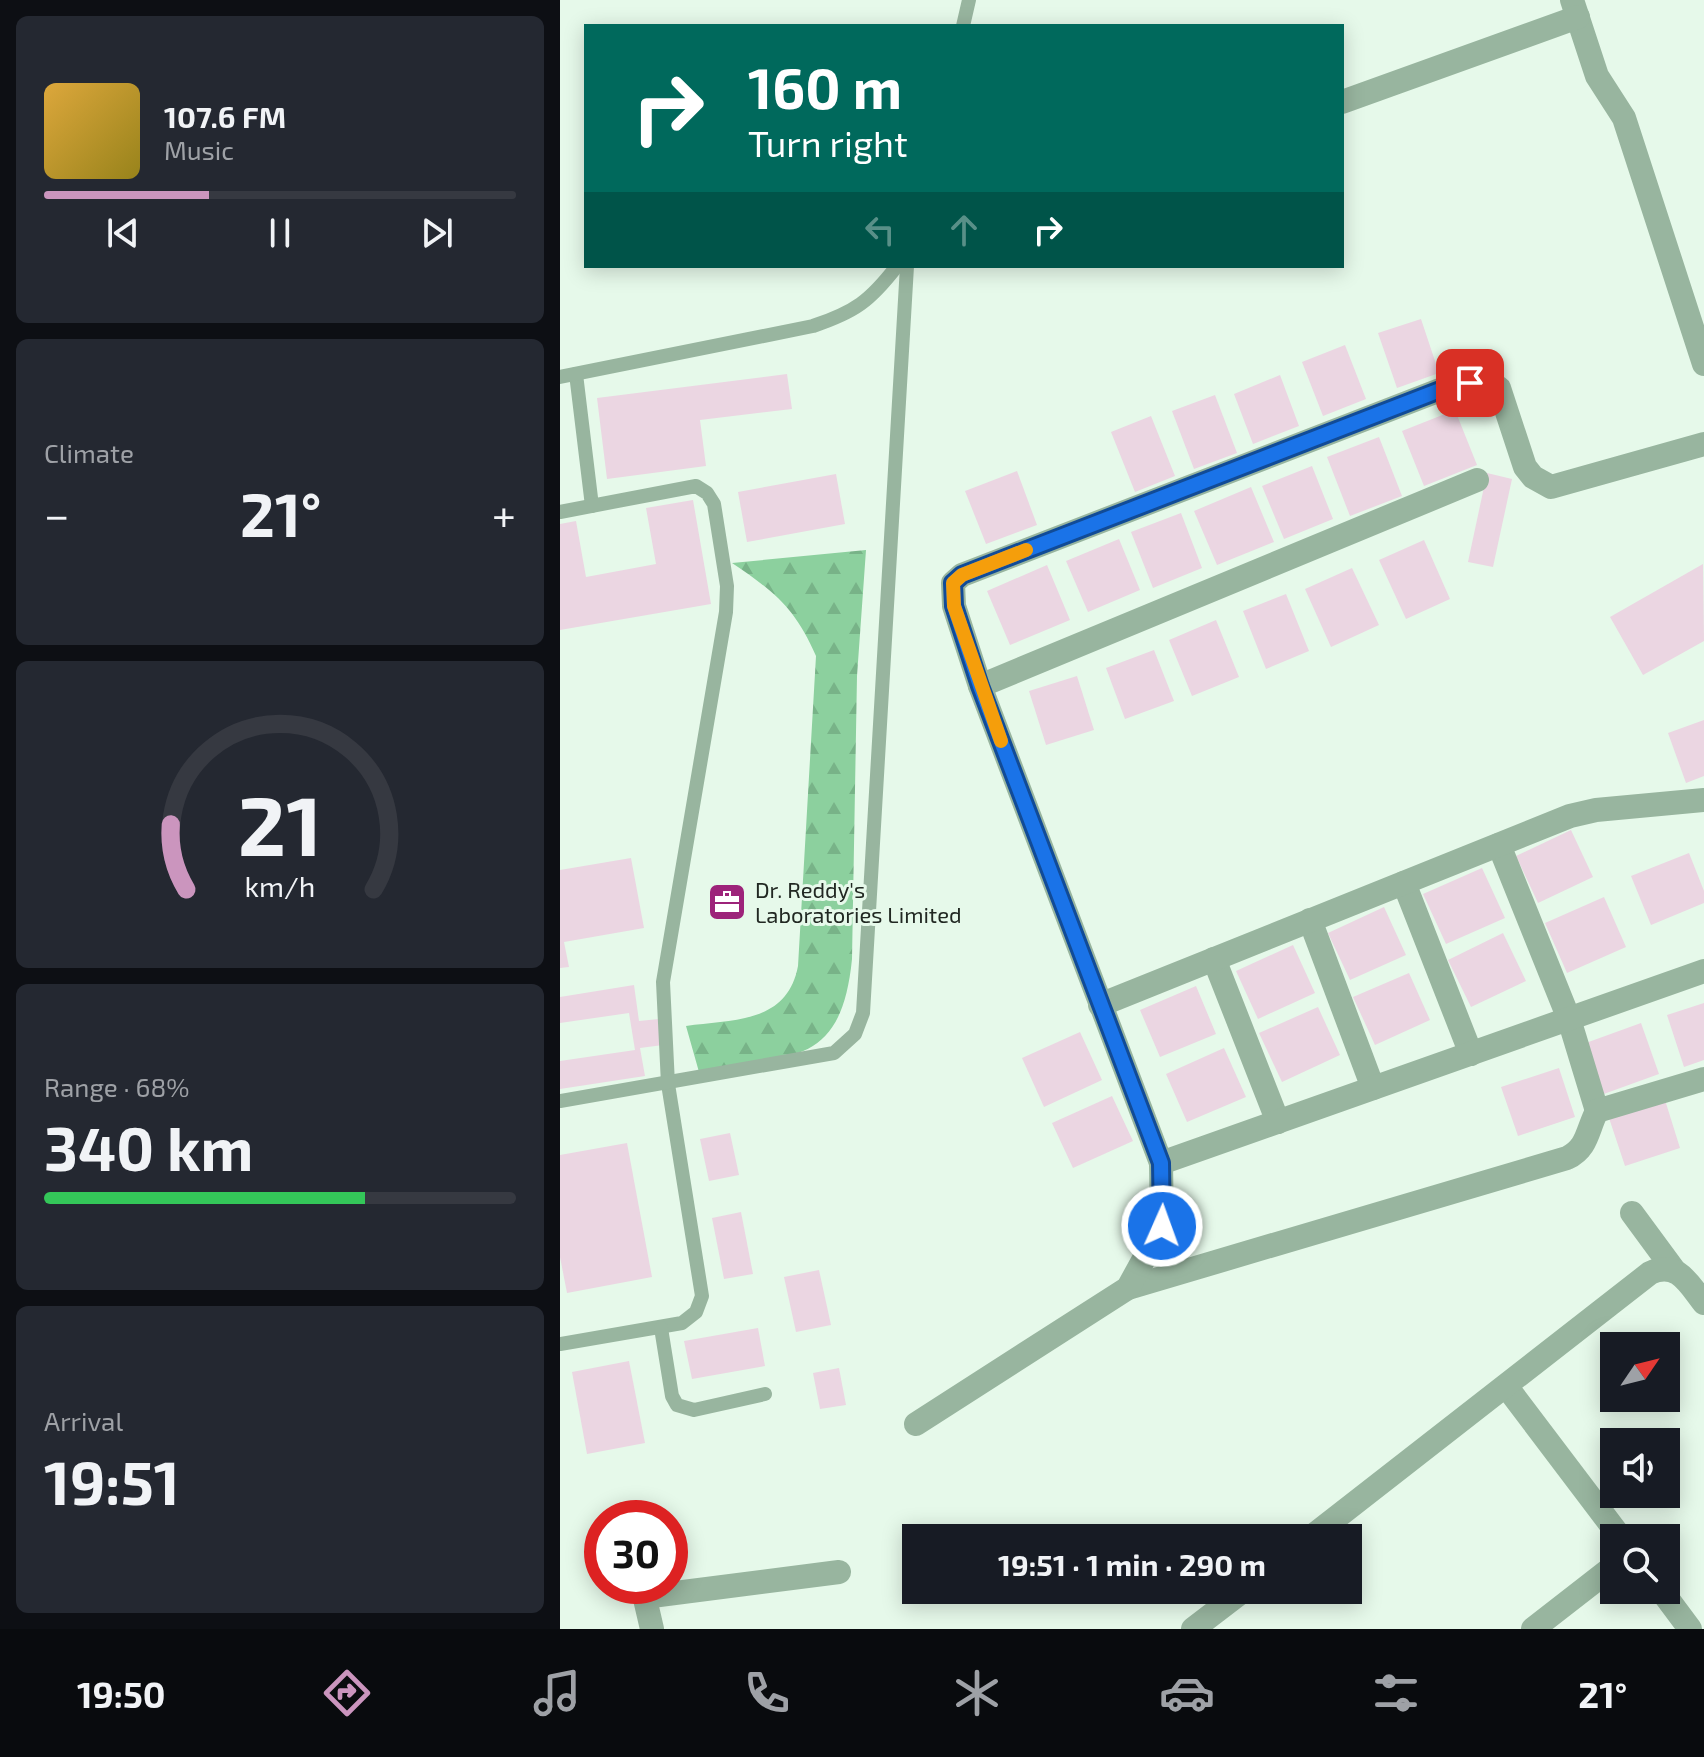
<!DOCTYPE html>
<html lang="en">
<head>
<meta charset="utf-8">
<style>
	body { margin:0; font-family:"Exo 2",sans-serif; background:#242831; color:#f1f3f6; height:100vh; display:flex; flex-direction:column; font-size:30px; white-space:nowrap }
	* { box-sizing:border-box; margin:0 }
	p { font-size:26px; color:#9ea1a6 }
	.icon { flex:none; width:44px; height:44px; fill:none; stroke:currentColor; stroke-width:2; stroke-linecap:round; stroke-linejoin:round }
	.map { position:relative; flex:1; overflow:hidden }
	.sheet { display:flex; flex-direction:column; gap:16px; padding:16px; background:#0d0f14; width:560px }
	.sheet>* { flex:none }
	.banner { position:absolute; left:24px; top:24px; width:760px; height:244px; border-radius:0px; box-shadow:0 4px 20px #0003; background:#00695c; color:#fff; overflow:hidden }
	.needle { width:52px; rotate:55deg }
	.controls { position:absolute; left:1040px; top:1332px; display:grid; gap:16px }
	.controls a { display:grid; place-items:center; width:80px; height:80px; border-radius:0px; background:#171b24; box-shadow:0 4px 20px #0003; font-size:40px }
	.speed { position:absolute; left:24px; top:1500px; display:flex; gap:16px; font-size:40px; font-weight:700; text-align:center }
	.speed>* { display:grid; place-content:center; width:104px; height:104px; border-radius:50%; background:#171b24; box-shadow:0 4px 20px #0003; line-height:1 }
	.speed .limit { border:12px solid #d22; background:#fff; color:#111 }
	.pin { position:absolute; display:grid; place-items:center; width:68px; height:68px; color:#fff; margin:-34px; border-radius:16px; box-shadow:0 4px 12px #0006 }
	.me { position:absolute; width:88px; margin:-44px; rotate:2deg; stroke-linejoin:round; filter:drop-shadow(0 0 6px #0008) }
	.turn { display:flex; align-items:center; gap:28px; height:168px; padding:0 32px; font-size:36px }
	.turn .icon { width:104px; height:104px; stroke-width:2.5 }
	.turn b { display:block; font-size:56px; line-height:68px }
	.lanes { display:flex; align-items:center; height:76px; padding:0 32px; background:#0003; justify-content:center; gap:40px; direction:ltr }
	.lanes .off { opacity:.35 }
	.big { font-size:60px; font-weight:700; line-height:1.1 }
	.sheet .tile { flex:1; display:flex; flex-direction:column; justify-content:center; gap:12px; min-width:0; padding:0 28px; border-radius:12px; background:#242831 }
	.sheet .dial { align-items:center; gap:0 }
	.dial svg { height:208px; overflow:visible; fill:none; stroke:#363941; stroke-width:7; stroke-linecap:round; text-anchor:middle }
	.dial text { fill:#f1f3f6; stroke:none }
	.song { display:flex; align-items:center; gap:24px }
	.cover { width:96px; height:96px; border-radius:12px; background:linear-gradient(135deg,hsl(40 70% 55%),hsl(50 70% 35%)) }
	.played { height:8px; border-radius:4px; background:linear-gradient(90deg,#cb95be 35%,#363941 35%) }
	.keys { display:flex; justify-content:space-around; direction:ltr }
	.heat { display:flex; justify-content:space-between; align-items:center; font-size:44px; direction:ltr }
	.charge { height:12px; border-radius:6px; background:linear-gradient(90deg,#34c759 68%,#363941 0) }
	.trip { position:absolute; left:342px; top:1524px; width:460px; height:80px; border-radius:0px; background:#171b24; box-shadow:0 4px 20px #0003; font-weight:700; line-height:80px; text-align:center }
	.dock { display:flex; height:128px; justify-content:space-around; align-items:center; background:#090b0e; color:#9ea1a6 }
	.dock .icon { width:56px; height:56px }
	.dock .current { color:#cb95be }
	.dock b { font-size:36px; color:#f1f3f6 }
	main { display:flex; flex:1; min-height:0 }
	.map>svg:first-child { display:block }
	.forest { fill:url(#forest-firs) }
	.building { fill:#ebd6e2 }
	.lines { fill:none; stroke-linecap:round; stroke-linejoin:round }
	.lane { stroke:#98b59f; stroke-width:14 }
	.street { stroke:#98b59f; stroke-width:24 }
	.route-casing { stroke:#114b97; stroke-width:20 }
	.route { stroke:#1a73e8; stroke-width:14 }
	.slow { stroke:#f59e0b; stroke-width:14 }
	.labels { text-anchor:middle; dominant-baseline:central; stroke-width:6; stroke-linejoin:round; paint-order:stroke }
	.poi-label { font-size:22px; fill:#212822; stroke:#e6f9ea; text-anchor:start }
</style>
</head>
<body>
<main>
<section class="sheet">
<div class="tile">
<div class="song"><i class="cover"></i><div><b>107.6 FM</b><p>Music</p></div></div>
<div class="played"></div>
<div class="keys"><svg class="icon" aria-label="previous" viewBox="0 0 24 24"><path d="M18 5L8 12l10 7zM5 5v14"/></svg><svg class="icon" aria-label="pause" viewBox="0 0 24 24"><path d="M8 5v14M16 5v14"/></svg><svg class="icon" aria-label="next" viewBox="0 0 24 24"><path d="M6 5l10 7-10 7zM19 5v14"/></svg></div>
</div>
<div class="tile"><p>Climate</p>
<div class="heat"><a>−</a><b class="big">21°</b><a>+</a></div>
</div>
<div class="tile dial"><svg viewBox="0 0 100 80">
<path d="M14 69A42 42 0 1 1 86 69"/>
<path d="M14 69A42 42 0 0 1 8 44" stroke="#cb95be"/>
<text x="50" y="56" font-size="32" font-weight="700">21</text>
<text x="50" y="72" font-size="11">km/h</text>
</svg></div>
<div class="tile"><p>Range · 68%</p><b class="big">340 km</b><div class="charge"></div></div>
<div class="tile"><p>Arrival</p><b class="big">19:51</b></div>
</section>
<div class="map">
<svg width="1144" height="1629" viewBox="0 0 1144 1629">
	<defs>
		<pattern id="forest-firs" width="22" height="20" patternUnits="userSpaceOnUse" patternTransform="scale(2)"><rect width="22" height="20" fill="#8cd09e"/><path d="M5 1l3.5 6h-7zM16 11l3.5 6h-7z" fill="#78b388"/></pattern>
	</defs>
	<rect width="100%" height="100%" fill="#e6f9ea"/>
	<path class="forest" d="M306,550L297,676L292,959C281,1069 230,1054 139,1072L126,1026C173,1019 227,1024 238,966L256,656C235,608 215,592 172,563Z"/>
	<g class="building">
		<polygon points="861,319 879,373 837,388 818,333"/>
		<polygon points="785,345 806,399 763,416 742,362"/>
		<polygon points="227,374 232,409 140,420 146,466 47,479 37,398"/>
		<polygon points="720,375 739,426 693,444 674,394"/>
		<polygon points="655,395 677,453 634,469 612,411"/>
		<polygon points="895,410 917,465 864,486 842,431"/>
		<polygon points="591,416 615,476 575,492 551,432"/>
		<polygon points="819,437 842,496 790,516 767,457"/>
		<polygon points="752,466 773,519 724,539 702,486"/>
		<polygon points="457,471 477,525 426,544 405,491"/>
		<polygon points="927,473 952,479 933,567 908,562"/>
		<polygon points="276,474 285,524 187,542 178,492"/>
		<polygon points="691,487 714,542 657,565 634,511"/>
		<polygon points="133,500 151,604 0,630 0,524 16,521 26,577 96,564 86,508"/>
		<polygon points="621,513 642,568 593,588 571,532"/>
		<polygon points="559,539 580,590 528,612 506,561"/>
		<polygon points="864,540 890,599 846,619 819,560"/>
		<polygon points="1143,564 1144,641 1083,675 1050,617"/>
		<polygon points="487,565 510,620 450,645 427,591"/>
		<polygon points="792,568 819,625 771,647 745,589"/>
		<polygon points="726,594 749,651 706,669 683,611"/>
		<polygon points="656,620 679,677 632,696 609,640"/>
		<polygon points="594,650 614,701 565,719 546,668"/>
		<polygon points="517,676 534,730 486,745 469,691"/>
		<polygon points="1144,720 1144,776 1126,783 1108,733"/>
		<polygon points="1011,830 1033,877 978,903 956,856"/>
		<polygon points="1129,853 1144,891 1144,903 1091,925 1071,876"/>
		<polygon points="71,858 84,928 4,942 9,967 0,968 0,870"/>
		<polygon points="922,868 945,918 886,944 863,894"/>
		<polygon points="1044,897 1066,947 1007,973 985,923"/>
		<polygon points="824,907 846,955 790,980 768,933"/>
		<polygon points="943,933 966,981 911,1007 888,960"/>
		<polygon points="733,945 755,993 698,1019 676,971"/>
		<polygon points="849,973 870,1020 815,1045 793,997"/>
		<polygon points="74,985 79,1021 99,1019 103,1045 80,1048 85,1076 0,1089 0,1061 75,1050 69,1013 0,1023 0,997"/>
		<polygon points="636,986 656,1034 600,1057 580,1010"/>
		<polygon points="1144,1003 1144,1060 1124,1067 1107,1015"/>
		<polygon points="758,1007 780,1055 722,1082 699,1033"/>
		<polygon points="1081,1023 1099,1074 1041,1095 1023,1044"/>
		<polygon points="520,1032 542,1080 484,1107 462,1058"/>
		<polygon points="664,1048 686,1097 627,1122 606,1074"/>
		<polygon points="999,1068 1015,1117 958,1136 941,1087"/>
		<polygon points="552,1096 573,1141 513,1168 492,1123"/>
		<polygon points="1105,1100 1120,1148 1065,1166 1049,1118"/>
		<polygon points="170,1133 179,1175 149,1181 140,1139"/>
		<polygon points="67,1143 92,1277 7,1293 0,1257 0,1155"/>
		<polygon points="181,1212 193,1274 164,1279 152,1218"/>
		<polygon points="259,1270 271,1325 236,1332 224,1277"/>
		<polygon points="198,1328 205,1366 132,1379 124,1341"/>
		<polygon points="69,1361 85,1443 27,1454 12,1372"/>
		<polygon points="279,1368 286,1405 260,1409 253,1373"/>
	</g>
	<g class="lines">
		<g class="lane">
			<polyline points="403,26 409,0"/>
			<polyline points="16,374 32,506"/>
			<path d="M0,377L253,326C295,312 310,301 337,266"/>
			<polyline points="0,512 136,486 147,493 154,504 167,586 166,612 103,982 108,1084 142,1296 136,1312 122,1323 0,1344"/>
			<polyline points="0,1101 274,1053 295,1034 303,1013 347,266"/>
			<polyline points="101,1328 112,1396 117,1405 134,1410 205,1394"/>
		</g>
		<g class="street">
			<polyline points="1012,0 1037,76 1064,118 1144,364"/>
			<polyline points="782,102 1018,17"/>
			<polyline points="420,686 917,480"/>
			<polyline points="939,845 1009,1019 1037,1111"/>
			<polyline points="844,883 911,1054"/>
			<polyline points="750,920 813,1088"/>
			<polyline points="654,959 718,1122"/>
			<polyline points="540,1005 1010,816 1036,810 1144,800"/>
			<polyline points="601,1163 1144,971"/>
			<polyline points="1072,1213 1114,1270"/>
			<path d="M568,1288L1007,1158C1028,1148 1027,1130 1037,1111L1144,1079"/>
			<polyline points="946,1386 1061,1538"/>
			<polyline points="356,1424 568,1288 602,1226 601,1163 420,686 394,606 393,583 402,575 893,385 927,381 939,388 965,467 973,477 991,487 1144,444"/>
			<polyline points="64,1514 65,1518"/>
			<path d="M750,1538L1090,1273C1117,1260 1129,1284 1144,1303"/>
			<polyline points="82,1586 92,1629"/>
			<polyline points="1101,1590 1130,1629"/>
			<polyline points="84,1597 279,1572"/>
			<polyline points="633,1629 684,1590"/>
			<polyline points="973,1629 1054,1566"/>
		</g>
	</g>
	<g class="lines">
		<defs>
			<polyline id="route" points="602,1226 601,1163 420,686 394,606 393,583 402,575 893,385 910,383"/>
		</defs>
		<use href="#route" class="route-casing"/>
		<use href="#route" class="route"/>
		<polyline class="slow" points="441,741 394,606 393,583 402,575 466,550"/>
	</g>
	<defs>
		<symbol id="office-square" viewBox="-11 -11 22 22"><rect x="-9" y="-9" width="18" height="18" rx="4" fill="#9d237a" stroke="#e6f9ea"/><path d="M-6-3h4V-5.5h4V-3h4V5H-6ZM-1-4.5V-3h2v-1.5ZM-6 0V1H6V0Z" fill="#fff"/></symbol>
	</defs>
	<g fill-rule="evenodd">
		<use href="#office-square" x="145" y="880" width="44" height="44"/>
	</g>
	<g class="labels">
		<g class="poi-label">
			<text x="195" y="889">Dr. Reddy's<tspan x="195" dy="25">Laboratories Limited</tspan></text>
		</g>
	</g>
</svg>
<div class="controls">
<a><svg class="needle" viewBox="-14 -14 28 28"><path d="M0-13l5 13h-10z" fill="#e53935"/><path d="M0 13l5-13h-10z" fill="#9ea1a6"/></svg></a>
<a><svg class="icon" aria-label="sound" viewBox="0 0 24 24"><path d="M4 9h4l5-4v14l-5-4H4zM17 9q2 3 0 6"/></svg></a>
<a><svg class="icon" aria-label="search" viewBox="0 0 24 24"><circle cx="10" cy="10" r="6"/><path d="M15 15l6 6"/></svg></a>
</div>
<div class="speed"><div class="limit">30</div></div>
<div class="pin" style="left:910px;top:383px;background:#d93025"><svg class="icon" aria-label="arrive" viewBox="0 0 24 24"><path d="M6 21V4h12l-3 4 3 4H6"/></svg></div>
<svg class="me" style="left:602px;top:1226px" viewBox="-20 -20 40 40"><circle r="17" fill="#1a73e8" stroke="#fff" stroke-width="3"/><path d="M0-11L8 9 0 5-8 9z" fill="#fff"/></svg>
<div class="trip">19:51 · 1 min · 290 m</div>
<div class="banner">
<div class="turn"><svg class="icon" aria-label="right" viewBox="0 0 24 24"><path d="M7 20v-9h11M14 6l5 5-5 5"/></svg><div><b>160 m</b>Turn right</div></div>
<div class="lanes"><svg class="icon off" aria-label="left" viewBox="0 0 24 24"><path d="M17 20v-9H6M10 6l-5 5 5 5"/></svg><svg class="icon off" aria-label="ahead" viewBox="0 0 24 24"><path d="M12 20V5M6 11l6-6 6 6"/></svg><svg class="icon" aria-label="right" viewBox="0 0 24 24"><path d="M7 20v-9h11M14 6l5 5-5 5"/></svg></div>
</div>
</div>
</main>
<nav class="dock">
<b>19:50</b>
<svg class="icon current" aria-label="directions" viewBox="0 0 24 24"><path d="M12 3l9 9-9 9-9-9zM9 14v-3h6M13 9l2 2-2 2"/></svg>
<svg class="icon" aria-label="music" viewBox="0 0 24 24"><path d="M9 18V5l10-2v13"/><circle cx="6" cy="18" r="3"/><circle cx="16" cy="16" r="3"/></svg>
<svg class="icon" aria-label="phone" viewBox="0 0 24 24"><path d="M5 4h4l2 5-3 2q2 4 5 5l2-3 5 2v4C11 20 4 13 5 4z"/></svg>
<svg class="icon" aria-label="climate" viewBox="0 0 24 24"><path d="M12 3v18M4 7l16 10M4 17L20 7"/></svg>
<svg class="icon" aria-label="car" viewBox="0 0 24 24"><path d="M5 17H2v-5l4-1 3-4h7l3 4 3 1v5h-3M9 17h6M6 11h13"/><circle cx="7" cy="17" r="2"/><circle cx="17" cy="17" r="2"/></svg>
<svg class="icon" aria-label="filters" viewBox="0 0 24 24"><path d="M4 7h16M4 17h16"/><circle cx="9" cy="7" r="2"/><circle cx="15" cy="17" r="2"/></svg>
<b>21°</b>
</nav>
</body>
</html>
